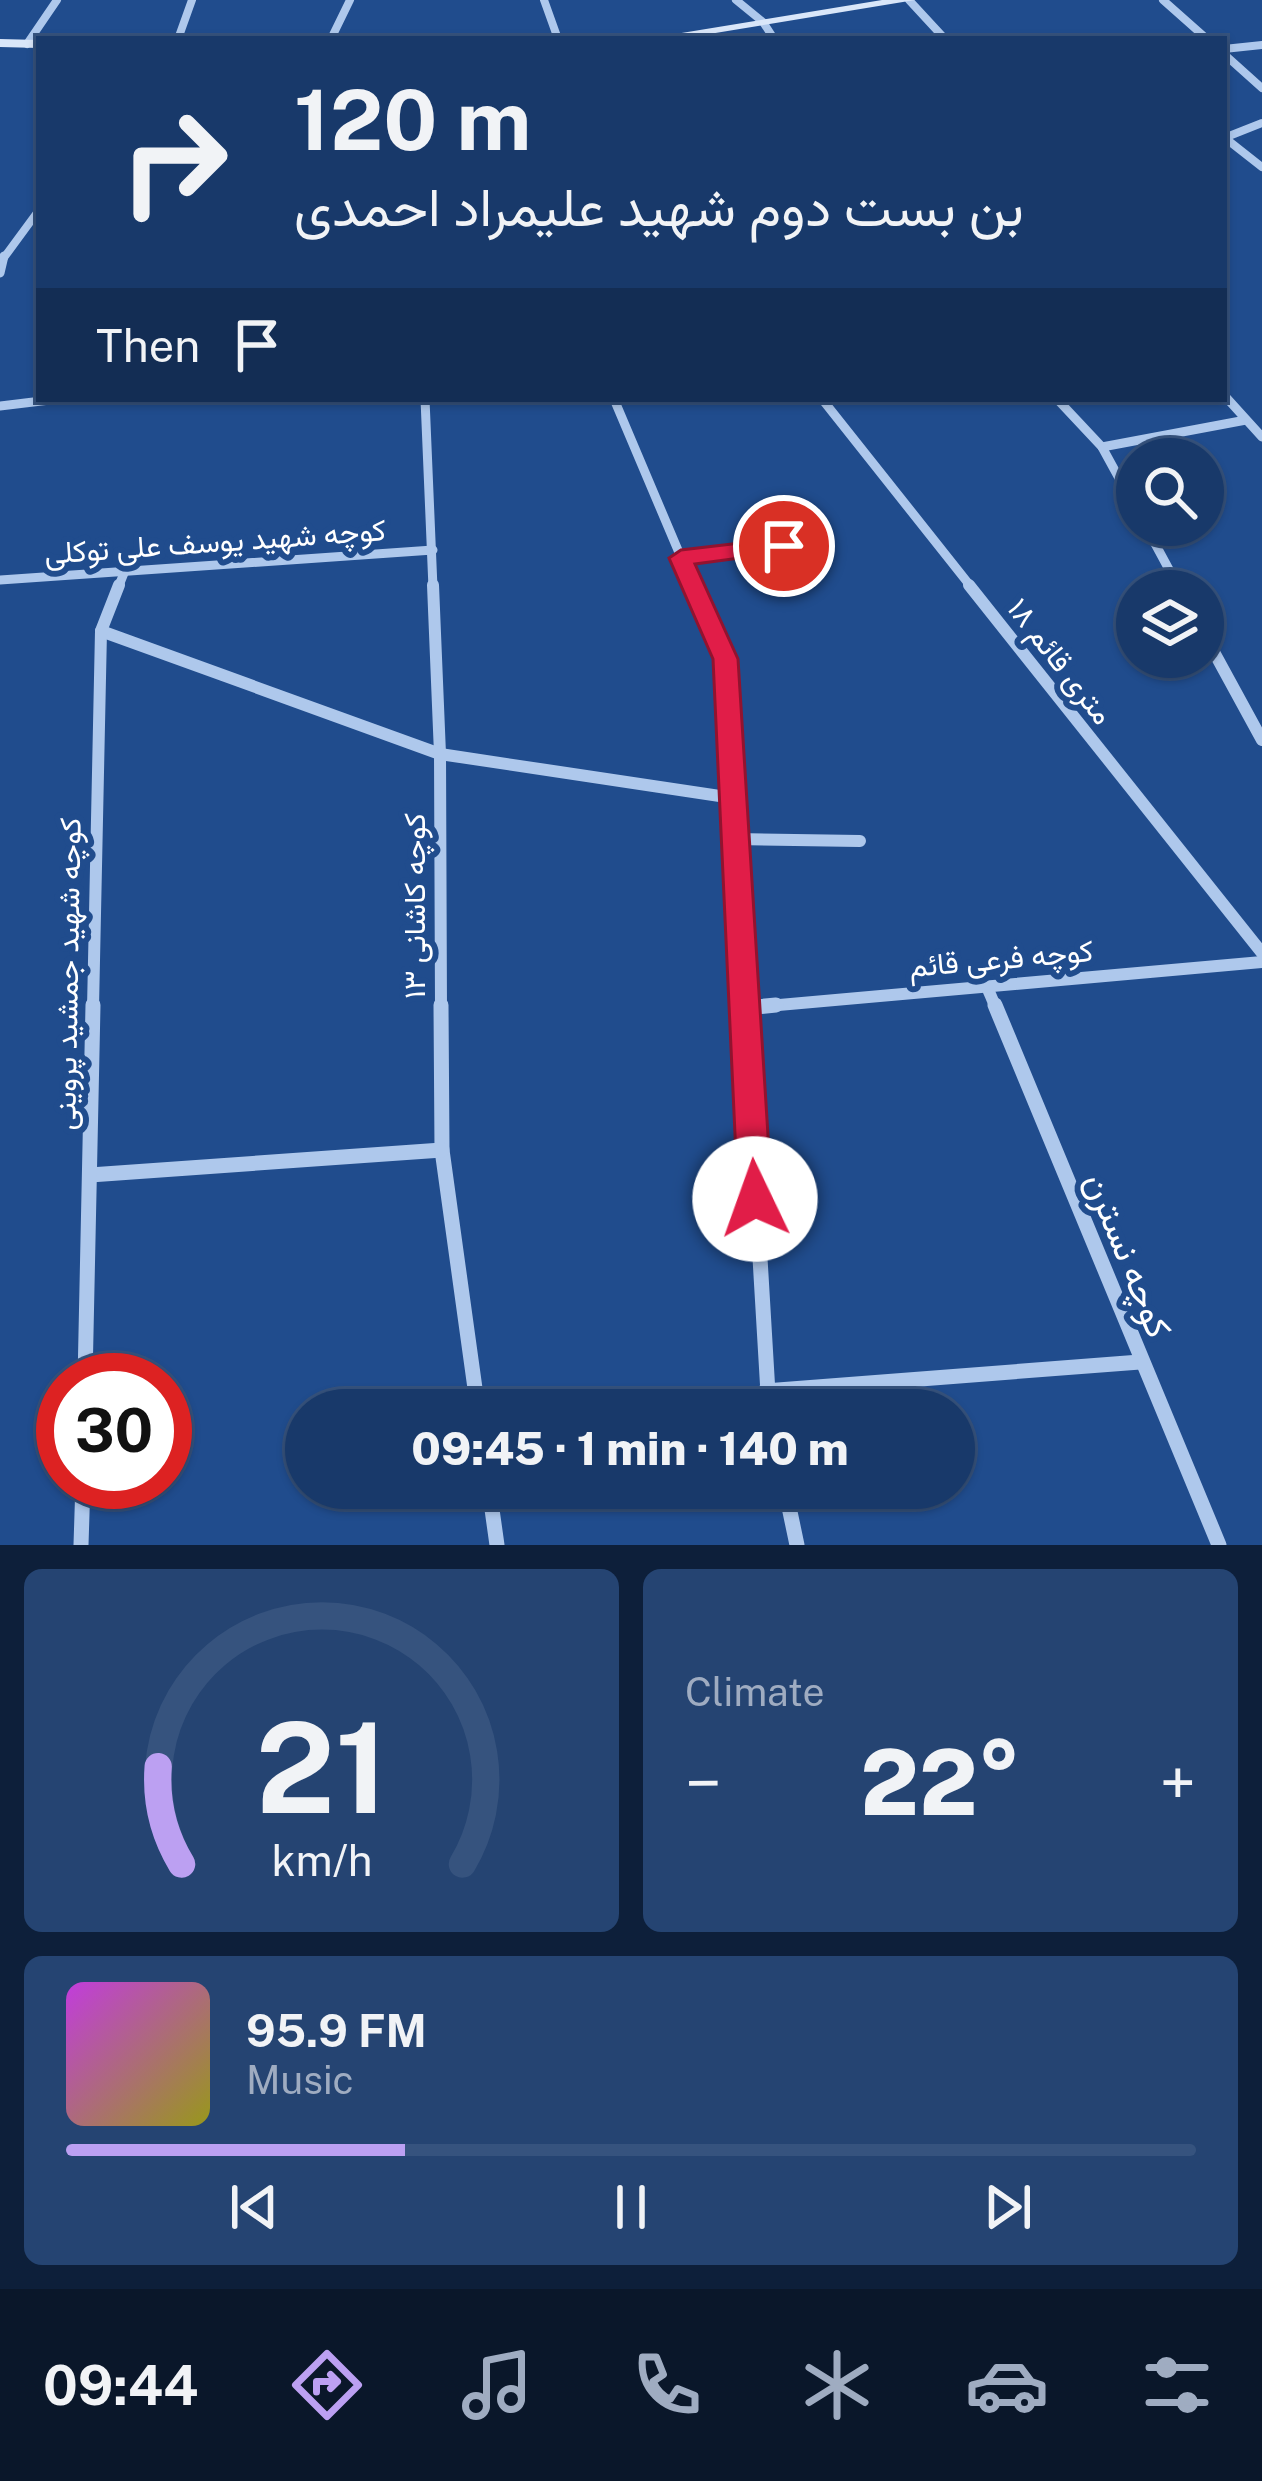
<!DOCTYPE html>
<html lang="en">
<head>
<meta charset="utf-8">
<style>
	body { margin:0; font-family:"Public Sans",Vazirmatn,sans-serif; background:#254472; color:#f1f3f6; height:100vh; display:flex; flex-direction:column; font-size:45px; white-space:nowrap }
	* { box-sizing:border-box; margin:0 }
	p { font-size:39px; color:#9facc1 }
	.icon { flex:none; width:66px; height:66px; fill:none; stroke:currentColor; stroke-width:2; stroke-linecap:round; stroke-linejoin:round }
	.map { position:relative; height:1545px; overflow:hidden }
	.side { display:flex; flex-direction:column; gap:24px; padding:24px; background:#0d1f3a; flex:1 }
	.side>* { flex:none }
	.top-card { position:absolute; left:36px; top:36px; width:1191px; height:366px; border-radius:0px; box-shadow:0 3px 9px #0004,0 0 0 3px #36537e; background:#18396a; color:#f1f3f6; overflow:hidden }
	.tools { position:absolute; left:1116px; top:438px; display:grid; gap:24px }
	.tools a { display:grid; place-items:center; width:108px; height:108px; border-radius:50%; background:#18396a; box-shadow:0 3px 9px #0004,0 0 0 3px #36537e; font-size:60px }
	.speed { position:absolute; left:36px; top:1353px; display:flex; gap:24px; font-size:60px; font-weight:700; text-align:center }
	.speed>* { display:grid; place-content:center; width:156px; height:156px; border-radius:50%; background:#18396a; box-shadow:0 3px 9px #0004,0 0 0 3px #36537e; line-height:1 }
	.speed .limit { border:18px solid #d22; background:#fff; color:#111 }
	.pin { position:absolute; display:grid; place-items:center; width:102px; height:102px; color:#fff; margin:-51px; border:6px solid #fff; border-radius:50%; box-shadow:0 3px 12px #0007 }
	.me { position:absolute; width:132px; margin:-66px; rotate:357deg; stroke-linejoin:round; filter:drop-shadow(0 0 9px #0008) }
	.turn { display:flex; align-items:center; gap:42px; height:252px; padding:0 60px; font-size:54px }
	.turn .icon { width:156px; height:156px; stroke-width:2.5 }
	.turn b { display:block; font-size:84px; line-height:102px }
	.then { display:flex; align-items:center; height:114px; padding:0 60px; background:#0003; gap:24px; font-size:45px }
	.big { font-size:90px; font-weight:800; line-height:1.1 }
	.side .widget { flex:1; display:flex; flex-direction:column; justify-content:center; gap:18px; min-width:0; padding:0 42px; border-radius:18px; background:#254472 }
	.side .dial { align-items:center; gap:0 }
	.dial svg { height:312px; overflow:visible; fill:none; stroke:#36537e; stroke-width:7; stroke-linecap:round; text-anchor:middle }
	.dial text { fill:#f1f3f6; stroke:none }
	.song { display:flex; align-items:center; gap:36px }
	.cover { width:144px; height:144px; border-radius:18px; background:linear-gradient(135deg,hsl(290 70% 55%),hsl(60 70% 35%)) }
	.played { height:12px; border-radius:6px; background:linear-gradient(90deg,#bca0f2 30%,#36537e 30%) }
	.keys { display:flex; justify-content:space-around; direction:ltr }
	.heat { display:flex; justify-content:space-between; align-items:center; font-size:66px; direction:ltr }
	.side .tiles { flex:1; display:grid; gap:24px; grid-template-columns:1fr 1fr }
	.widget:last-child { grid-column:span 2 }
	.trip { position:absolute; left:285px; top:1389px; width:690px; height:120px; border-radius:60px; background:#18396a; box-shadow:0 3px 9px #0004,0 0 0 3px #36537e; font-weight:800; line-height:120px; text-align:center }
	.dock { display:flex; height:192px; justify-content:space-around; align-items:center; background:#0a172a; color:#9facc1 }
	.dock .icon { width:84px; height:84px }
	.dock .current { color:#bca0f2 }
	.dock b { font-size:54px; color:#f1f3f6 }
	.map>svg:first-child { display:block }
	.lines { fill:none; stroke-linecap:round; stroke-linejoin:round }
	.minor-far3 { stroke:#aec8ec; stroke-width:8 }
	.minor-far2 { stroke:#aec8ec; stroke-width:9 }
	.minor-far1 { stroke:#aec8ec; stroke-width:12 }
	.minor { stroke:#aec8ec; stroke-width:15 }
	.secondary { fill:#d9e6f9; fill-rule:evenodd }
	.route { fill:#e11d48; stroke:#92132f; stroke-width:3 }
	.labels { text-anchor:middle; dominant-baseline:central; stroke-width:12; stroke-linejoin:round; paint-order:stroke }
	.street-label { font-size:30px; fill:#fff; stroke:#204c8d }
	.near-street-label { font-size:36px; fill:#fff; stroke:#204c8d }
</style>
</head>
<body>
<div class="map">
<svg width="1262" height="1545" viewBox="0 0 1262 1545">
	<rect width="100%" height="100%" fill="#204c8d"/>
	<g class="lines">
		<g class="minor-far3">
			<polyline points="544,0 558,39"/>
			<polyline points="736,0 763,22 774,39"/>
			<polyline points="909,0 945,39"/>
			<polyline points="1163,0 1207,39"/>
			<polyline points="178,39 192,0"/>
			<polyline points="331,39 350,0"/>
			<polyline points="27,44 57,0"/>
			<polyline points="1224,49 1262,45"/>
			<polyline points="1224,54 1262,88"/>
			<polyline points="1224,138 1262,123"/>
			<polyline points="1225,138 1262,167"/>
			<polyline points="3,259 39,210"/>
		</g>
		<g class="minor-far2">
			<polyline points="0,273 4,256"/>
			<polyline points="1224,395 1262,437"/>
			<polyline points="425,399 433,588"/>
			<polyline points="614,399 694,588"/>
			<polyline points="822,399 972,588"/>
			<polyline points="1057,399 1102,447 1137,511"/>
			<polyline points="0,406 58,399"/>
			<polyline points="1102,447 1246,420"/>
			<polyline points="1145,525 1179,588"/>
			<polyline points="681,558 784,546"/>
			<polyline points="0,580 433,550"/>
			<polyline points="118,588 124,573"/>
		</g>
		<g class="minor-far1">
			<polyline points="433,585 440,754 441,1008"/>
			<polyline points="693,585 725,659 745,1008"/>
			<polyline points="969,585 1262,953"/>
			<polyline points="1177,585 1181,591"/>
			<polyline points="101,631 440,754 733,798"/>
			<polyline points="1203,632 1262,740"/>
			<polyline points="735,839 860,841"/>
			<polyline points="987,987 996,1008"/>
			<polyline points="93,1008 101,631 119,585"/>
			<polyline points="745,1008 1262,962"/>
		</g>
		<g class="minor">
			<polyline points="441,1005 442,1150 478,1410"/>
			<polyline points="745,1005 769,1410"/>
			<polyline points="995,1005 1219,1545"/>
			<polyline points="745,1008 776,1005"/>
			<polyline points="90,1175 442,1150"/>
			<polyline points="85,1380 93,1005"/>
			<polyline points="765,1391 1140,1362"/>
			<polyline points="489,1488 497,1545"/>
			<polyline points="785,1488 797,1545"/>
			<polyline points="81,1545 83,1482"/>
		</g>
		<g class="secondary">
			<polygon points="882,0 915,0 679,39 645,39"/>
			<polygon points="0,39 39,40 39,48 0,47"/>
		</g>
	</g>
	<polygon class="route" points="784,538 793,540 793,551 695,564 738,659 772,1199 767,1211 755,1216 743,1211 738,1199 713,659 669,558 681,550"/>
	<g class="labels">
		<g class="street-label">
			<text transform="translate(215 541) rotate(-4)">کوچه شهید یوسف علی توکلی</text>
			<text transform="translate(1061 661) rotate(52)">۱۸ متری قائم</text>
			<text transform="translate(414 906) rotate(-90)">کوچه کاشانی ۱۳</text>
			<text transform="translate(1001 958) rotate(-5)">کوچه فرعی قائم</text>
			<text transform="translate(67 974) rotate(-89)">کوچه شهید جمشید پروینی</text>
		</g>
		<g class="near-street-label">
			<text transform="translate(1129 1255) rotate(68)">کوچه نسترن</text>
		</g>
	</g>
</svg>
<div class="tools">
<a><svg class="icon" aria-label="search" viewBox="0 0 24 24"><circle cx="10" cy="10" r="6"/><path d="M15 15l6 6"/></svg></a>
<a><svg class="icon" aria-label="layers" viewBox="0 0 24 24"><path d="M12 4l9 5-9 5-9-5zM3 14l9 5 9-5"/></svg></a>
</div>
<div class="speed"><div class="limit">30</div></div>
<div class="pin" style="left:784px;top:546px;background:#d93025"><svg class="icon" aria-label="arrive" viewBox="0 0 24 24"><path d="M6 21V4h12l-3 4 3 4H6"/></svg></div>
<svg class="me" style="left:755px;top:1199px" viewBox="-20 -20 40 40"><circle r="19" fill="#fff"/><path d="M0-13L10 11 0 6-10 11z" fill="#e11d48"/></svg>
<div class="trip">09:45 · 1 min · 140 m</div>
<div class="top-card">
<div class="turn"><svg class="icon" aria-label="right" viewBox="0 0 24 24"><path d="M7 20v-9h11M14 6l5 5-5 5"/></svg><div><b>120 m</b>بن بست دوم شهید علیمراد احمدی</div></div>
<div class="then">Then<svg class="icon" aria-label="arrive" viewBox="0 0 24 24"><path d="M6 21V4h12l-3 4 3 4H6"/></svg></div>
</div>
</div>
<section class="side">
<div class="tiles">
<div class="widget dial"><svg viewBox="0 0 100 80">
<path d="M14 69A42 42 0 1 1 86 69"/>
<path d="M14 69A42 42 0 0 1 8 44" stroke="#bca0f2"/>
<text x="50" y="56" font-size="32" font-weight="700">21</text>
<text x="50" y="72" font-size="11">km/h</text>
</svg></div>
<div class="widget"><p>Climate</p>
<div class="heat"><a>−</a><b class="big">22°</b><a>+</a></div>
</div>
<div class="widget">
<div class="song"><i class="cover"></i><div><b>95.9 FM</b><p>Music</p></div></div>
<div class="played"></div>
<div class="keys"><svg class="icon" aria-label="previous" viewBox="0 0 24 24"><path d="M18 5L8 12l10 7zM5 5v14"/></svg><svg class="icon" aria-label="pause" viewBox="0 0 24 24"><path d="M8 5v14M16 5v14"/></svg><svg class="icon" aria-label="next" viewBox="0 0 24 24"><path d="M6 5l10 7-10 7zM19 5v14"/></svg></div>
</div>
</div>
</section>
<nav class="dock">
<b>09:44</b>
<svg class="icon current" aria-label="directions" viewBox="0 0 24 24"><path d="M12 3l9 9-9 9-9-9zM9 14v-3h6M13 9l2 2-2 2"/></svg>
<svg class="icon" aria-label="music" viewBox="0 0 24 24"><path d="M9 18V5l10-2v13"/><circle cx="6" cy="18" r="3"/><circle cx="16" cy="16" r="3"/></svg>
<svg class="icon" aria-label="phone" viewBox="0 0 24 24"><path d="M5 4h4l2 5-3 2q2 4 5 5l2-3 5 2v4C11 20 4 13 5 4z"/></svg>
<svg class="icon" aria-label="climate" viewBox="0 0 24 24"><path d="M12 3v18M4 7l16 10M4 17L20 7"/></svg>
<svg class="icon" aria-label="car" viewBox="0 0 24 24"><path d="M5 17H2v-5l4-1 3-4h7l3 4 3 1v5h-3M9 17h6M6 11h13"/><circle cx="7" cy="17" r="2"/><circle cx="17" cy="17" r="2"/></svg>
<svg class="icon" aria-label="filters" viewBox="0 0 24 24"><path d="M4 7h16M4 17h16"/><circle cx="9" cy="7" r="2"/><circle cx="15" cy="17" r="2"/></svg>
</nav>
</body>
</html>
